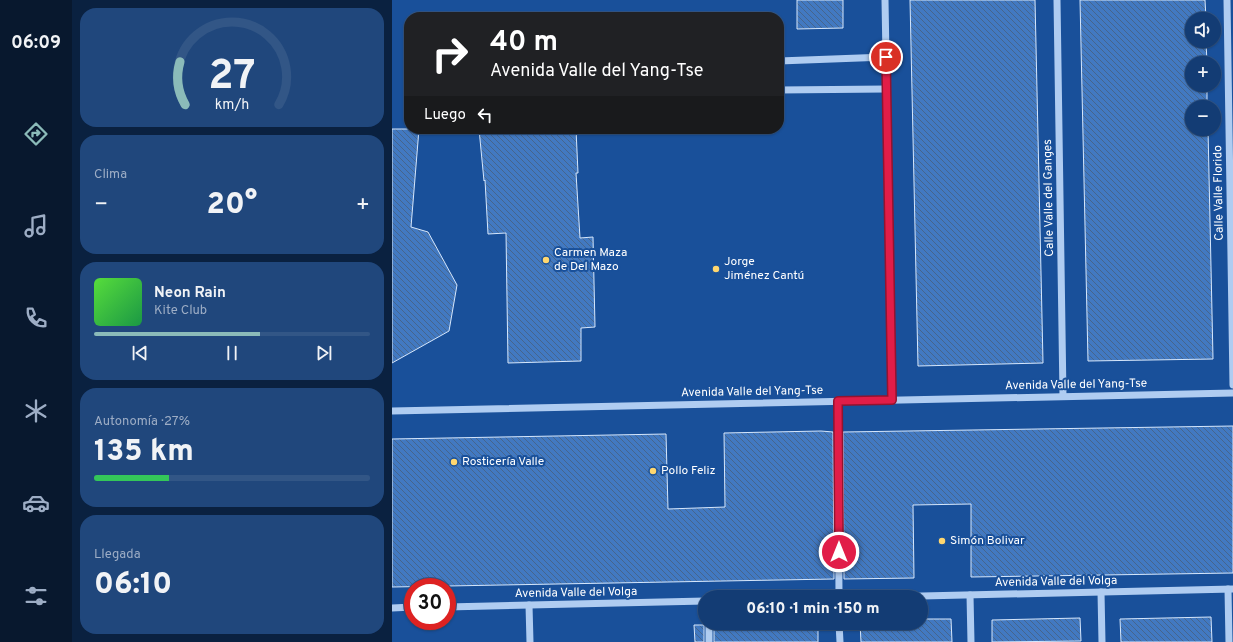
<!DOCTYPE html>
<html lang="es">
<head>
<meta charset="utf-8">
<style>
	body { margin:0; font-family:Overpass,sans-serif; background:#20477c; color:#f1f3f6; height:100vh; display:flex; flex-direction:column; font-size:15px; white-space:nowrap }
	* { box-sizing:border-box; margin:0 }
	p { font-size:13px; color:#9dadc5 }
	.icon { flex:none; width:22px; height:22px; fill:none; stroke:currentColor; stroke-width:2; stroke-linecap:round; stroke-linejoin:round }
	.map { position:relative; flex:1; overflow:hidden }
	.side { display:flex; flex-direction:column; gap:8px; padding:8px; background:#0a2140; width:320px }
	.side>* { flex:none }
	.top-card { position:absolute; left:12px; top:12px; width:380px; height:122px; border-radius:16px; box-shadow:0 1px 3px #0004,0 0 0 1px #325686; background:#202124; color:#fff; overflow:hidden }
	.buttons { position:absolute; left:793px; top:12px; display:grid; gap:8px }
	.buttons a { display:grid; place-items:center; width:36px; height:36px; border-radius:50%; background:#133c74; box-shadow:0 1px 3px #0004,0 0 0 1px #325686; font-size:20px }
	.speed { position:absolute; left:12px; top:578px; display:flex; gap:8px; font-size:20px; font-weight:700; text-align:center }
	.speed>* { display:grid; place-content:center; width:52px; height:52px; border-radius:50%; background:#133c74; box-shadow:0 1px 3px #0004,0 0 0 1px #325686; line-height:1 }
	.speed .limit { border:6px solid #d22; background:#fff; color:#111 }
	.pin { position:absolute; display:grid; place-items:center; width:34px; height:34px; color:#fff; margin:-17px; border:2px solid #fff; border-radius:50%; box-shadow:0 1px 4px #0007 }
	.me { position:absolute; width:44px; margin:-22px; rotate:0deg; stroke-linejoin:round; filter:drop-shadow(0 0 3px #0008) }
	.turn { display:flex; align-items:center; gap:14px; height:84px; padding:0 20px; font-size:18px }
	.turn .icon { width:52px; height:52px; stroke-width:2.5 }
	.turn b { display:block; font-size:28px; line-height:34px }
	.then { display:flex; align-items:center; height:38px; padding:0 20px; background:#0003; gap:8px; font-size:15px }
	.big { font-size:30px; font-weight:800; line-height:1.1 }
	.side .tile { flex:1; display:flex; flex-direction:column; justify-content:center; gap:6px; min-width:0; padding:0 14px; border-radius:16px; background:#20477c }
	.side .dial { align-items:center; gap:0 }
	.dial svg { height:104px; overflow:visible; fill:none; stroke:#325686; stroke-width:7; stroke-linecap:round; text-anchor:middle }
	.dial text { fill:#f1f3f6; stroke:none }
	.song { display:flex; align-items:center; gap:12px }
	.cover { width:48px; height:48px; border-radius:6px; background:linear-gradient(135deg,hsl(110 70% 55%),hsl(140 70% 35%)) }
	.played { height:4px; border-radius:2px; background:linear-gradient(90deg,#8bbbb9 60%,#325686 60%) }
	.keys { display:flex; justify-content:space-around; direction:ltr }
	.heat { display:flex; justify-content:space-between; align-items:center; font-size:22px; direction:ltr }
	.charge { height:6px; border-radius:3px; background:linear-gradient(90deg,#34c759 27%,#325686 0) }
	.trip { position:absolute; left:306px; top:590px; width:230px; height:40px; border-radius:20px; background:#133c74; box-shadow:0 1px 3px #0004,0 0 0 1px #325686; font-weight:800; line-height:40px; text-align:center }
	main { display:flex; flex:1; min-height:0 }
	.tabs { display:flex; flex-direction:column; width:72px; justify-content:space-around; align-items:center; background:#08182e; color:#9dadc5 }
	.tabs .icon { width:28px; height:28px }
	.tabs .selected { color:#8bbbb9 }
	.tabs b { font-size:18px; color:#f1f3f6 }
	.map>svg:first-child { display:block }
	.building { fill:url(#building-back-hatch); stroke:#d6e7fc }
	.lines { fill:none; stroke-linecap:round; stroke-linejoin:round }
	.minor { stroke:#afccf1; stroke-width:7 }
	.route-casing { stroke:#92132f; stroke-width:10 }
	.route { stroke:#e11d48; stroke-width:7 }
	.poi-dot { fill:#ffd76f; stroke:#19509a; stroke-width:1.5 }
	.labels { text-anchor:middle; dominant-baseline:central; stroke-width:4; stroke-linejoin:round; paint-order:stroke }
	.street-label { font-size:12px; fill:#fff; stroke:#19509a }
	.poi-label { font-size:12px; fill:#fff; stroke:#19509a; text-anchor:start }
</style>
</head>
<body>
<main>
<nav class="tabs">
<b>06:09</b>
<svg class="icon selected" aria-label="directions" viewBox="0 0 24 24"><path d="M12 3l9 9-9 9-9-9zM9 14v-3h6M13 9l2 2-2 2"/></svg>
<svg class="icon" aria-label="music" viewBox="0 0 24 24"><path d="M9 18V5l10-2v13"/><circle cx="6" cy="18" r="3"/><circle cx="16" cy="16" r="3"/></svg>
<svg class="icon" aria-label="phone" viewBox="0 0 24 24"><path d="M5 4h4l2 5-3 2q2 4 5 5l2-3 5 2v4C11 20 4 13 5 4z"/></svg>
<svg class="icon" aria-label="climate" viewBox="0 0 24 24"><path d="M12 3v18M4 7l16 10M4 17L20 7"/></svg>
<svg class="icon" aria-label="car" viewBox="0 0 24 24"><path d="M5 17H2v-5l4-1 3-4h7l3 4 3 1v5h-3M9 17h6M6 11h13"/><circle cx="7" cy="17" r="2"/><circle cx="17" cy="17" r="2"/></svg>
<svg class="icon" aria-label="filters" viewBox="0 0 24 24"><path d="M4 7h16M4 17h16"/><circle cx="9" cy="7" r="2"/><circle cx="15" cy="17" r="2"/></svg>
</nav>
<section class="side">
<div class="tile dial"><svg viewBox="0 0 100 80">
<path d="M14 69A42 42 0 1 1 86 69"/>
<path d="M14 69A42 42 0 0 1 10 36" stroke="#8bbbb9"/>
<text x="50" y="56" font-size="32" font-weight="700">27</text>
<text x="50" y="72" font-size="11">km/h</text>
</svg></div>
<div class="tile"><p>Clima</p>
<div class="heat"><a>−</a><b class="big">20°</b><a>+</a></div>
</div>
<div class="tile">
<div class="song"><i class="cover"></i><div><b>Neon Rain</b><p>Kite Club</p></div></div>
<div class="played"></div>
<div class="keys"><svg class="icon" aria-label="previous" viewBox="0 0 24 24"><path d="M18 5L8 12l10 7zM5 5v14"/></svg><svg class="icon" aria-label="pause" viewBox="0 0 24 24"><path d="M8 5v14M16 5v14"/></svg><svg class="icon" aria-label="next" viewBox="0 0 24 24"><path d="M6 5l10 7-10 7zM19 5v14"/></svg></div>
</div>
<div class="tile"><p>Autonomía · 27%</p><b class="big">135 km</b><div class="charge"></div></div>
<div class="tile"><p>Llegada</p><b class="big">06:10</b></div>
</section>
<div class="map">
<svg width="841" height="642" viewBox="0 0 841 642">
	<defs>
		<pattern id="building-back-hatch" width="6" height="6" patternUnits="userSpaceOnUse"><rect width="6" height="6" fill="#4279c1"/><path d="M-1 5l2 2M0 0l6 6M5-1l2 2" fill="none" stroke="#46658c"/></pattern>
	</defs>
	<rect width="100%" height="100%" fill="#19509a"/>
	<g class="building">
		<polygon points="405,0 451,0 451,28 405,29"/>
		<polygon points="518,0 643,0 651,363 526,366"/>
		<polygon points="688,0 813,0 814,19 800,19 800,41 814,41 815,63 800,63 800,85 815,85 815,107 800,107 800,129 816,129 821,359 696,361"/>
		<polygon points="0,129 27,129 19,227 36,232 65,285 57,331 0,363"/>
		<polygon points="87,129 184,129 186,173 184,173 188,238 201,237 203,327 189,328 189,361 116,363 114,233 96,234 93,180 92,181"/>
		<polygon points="841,426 841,573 579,577 579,504 521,505 522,578 452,579 451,432"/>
		<polygon points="429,431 441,432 442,579 0,587 0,439 274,434 276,509 333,507 332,433"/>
		<polygon points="819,617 820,642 729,642 728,619"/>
		<polygon points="688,618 689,641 600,642 600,620"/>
		<polygon points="529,619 559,619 560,642 469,642 468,623 529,623"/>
		<polygon points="380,623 426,623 426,642 322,642 322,624"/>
		<polygon points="302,625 312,625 312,642 303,642"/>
	</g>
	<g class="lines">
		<g class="minor">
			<polyline points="493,0 500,400"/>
			<polyline points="665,0 671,396"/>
			<polyline points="835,0 841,385"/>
			<polyline points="387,61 494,57"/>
			<polyline points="387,90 494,89"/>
			<polyline points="446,401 447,597"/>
			<polyline points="0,411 841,393"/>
			<polyline points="836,589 837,642"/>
			<polyline points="709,592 710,642"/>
			<polyline points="578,595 579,642"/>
			<polyline points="487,597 841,589"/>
			<polyline points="137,605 138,642"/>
			<polyline points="55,607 313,601"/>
			<polyline points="0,608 21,607"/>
			<polyline points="317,623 317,642"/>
			<polyline points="447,623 448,642"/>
		</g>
	</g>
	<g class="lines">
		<defs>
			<polyline id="route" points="447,552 446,401 500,400 494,57"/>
		</defs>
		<use href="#route" class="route-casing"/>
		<use href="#route" class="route"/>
	</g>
	<g class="poi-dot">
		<circle cx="154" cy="260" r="4"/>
		<circle cx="324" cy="269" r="4"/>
		<circle cx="62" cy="462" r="4"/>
		<circle cx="261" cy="471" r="4"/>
		<circle cx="550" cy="541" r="4"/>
	</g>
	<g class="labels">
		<g class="street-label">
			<text transform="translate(827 193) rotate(-91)">Calle Valle Florido</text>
			<text transform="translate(657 198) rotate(-91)">Calle Valle del Ganges</text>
			<text transform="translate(684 385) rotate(-1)">Avenida Valle del Yang-Tse</text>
			<text transform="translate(360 392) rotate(-1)">Avenida Valle del Yang-Tse</text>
			<text transform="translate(664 582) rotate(-1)">Avenida Valle del Volga</text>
			<text transform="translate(184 593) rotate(-1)">Avenida Valle del Volga</text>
		</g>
		<g class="poi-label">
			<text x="162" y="253">Carmen Maza<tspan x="162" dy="14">de Del Mazo</tspan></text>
			<text x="332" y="262">Jorge<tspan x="332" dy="14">Jiménez Cantú</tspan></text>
			<text x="70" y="462">Rosticería Valle</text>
			<text x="269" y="471">Pollo Feliz</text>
			<text x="558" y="541">Simón Bolivar</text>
		</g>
	</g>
</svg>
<div class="buttons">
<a><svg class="icon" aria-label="sound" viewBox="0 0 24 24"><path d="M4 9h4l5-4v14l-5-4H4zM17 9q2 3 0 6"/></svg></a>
<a>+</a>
<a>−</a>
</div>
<div class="speed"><div class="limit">30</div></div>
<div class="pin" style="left:494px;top:57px;background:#d93025"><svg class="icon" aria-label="arrive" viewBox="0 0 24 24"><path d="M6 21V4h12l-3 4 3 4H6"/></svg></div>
<svg class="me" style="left:447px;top:552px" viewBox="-20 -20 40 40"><circle r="17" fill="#e11d48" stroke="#fff" stroke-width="3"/><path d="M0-11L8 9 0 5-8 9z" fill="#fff"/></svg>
<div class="trip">06:10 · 1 min · 150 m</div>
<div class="top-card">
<div class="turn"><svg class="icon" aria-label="right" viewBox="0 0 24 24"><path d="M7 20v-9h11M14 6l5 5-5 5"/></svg><div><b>40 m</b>Avenida Valle del Yang-Tse</div></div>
<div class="then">Luego<svg class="icon" aria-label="left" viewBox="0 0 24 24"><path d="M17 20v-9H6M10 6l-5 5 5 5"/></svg></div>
</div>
</div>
</main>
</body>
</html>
